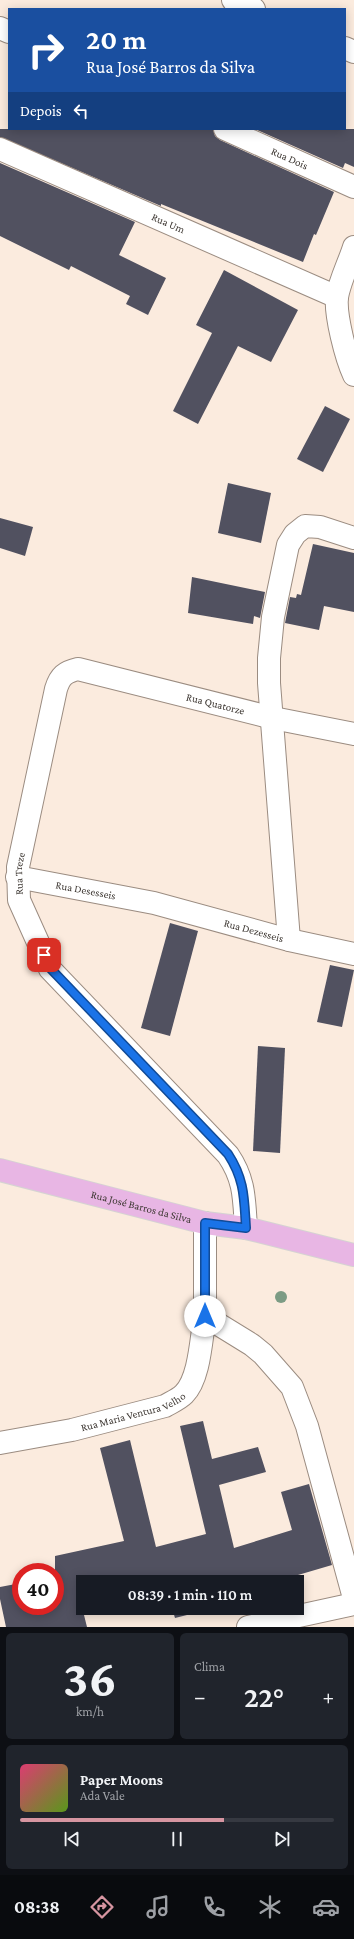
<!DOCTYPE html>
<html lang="pt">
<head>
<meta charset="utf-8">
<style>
	body { margin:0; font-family:"Crimson Pro",serif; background:#20242c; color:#f1f3f6; height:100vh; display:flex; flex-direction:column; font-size:15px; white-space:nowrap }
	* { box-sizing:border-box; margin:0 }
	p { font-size:13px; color:#9ea1a6 }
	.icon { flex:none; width:22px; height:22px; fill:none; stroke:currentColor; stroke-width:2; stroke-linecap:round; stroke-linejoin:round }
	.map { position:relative; height:1627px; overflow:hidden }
	.sheet { display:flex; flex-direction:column; gap:6px; padding:6px; background:#0d0f14; flex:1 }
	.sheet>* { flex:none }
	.banner { position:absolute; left:8px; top:8px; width:338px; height:122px; border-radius:0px; box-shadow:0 2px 10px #0003; background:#1a4fa0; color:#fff; overflow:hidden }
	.speed { position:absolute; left:12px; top:1563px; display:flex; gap:8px; font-size:20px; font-weight:700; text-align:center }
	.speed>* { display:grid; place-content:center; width:52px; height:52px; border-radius:50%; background:#171b24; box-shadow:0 2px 10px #0003; line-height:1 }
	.speed .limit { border:6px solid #d22; background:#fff; color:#111 }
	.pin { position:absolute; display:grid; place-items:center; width:34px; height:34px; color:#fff; margin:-17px; border-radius:8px; box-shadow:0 2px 6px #0006 }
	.me { position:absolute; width:44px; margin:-22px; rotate:0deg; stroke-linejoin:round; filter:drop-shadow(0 0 3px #0008) }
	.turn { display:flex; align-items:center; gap:14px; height:84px; padding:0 12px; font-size:18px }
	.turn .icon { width:52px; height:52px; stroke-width:2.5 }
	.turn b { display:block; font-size:28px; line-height:34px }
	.then { display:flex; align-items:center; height:38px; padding:0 12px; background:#0003; gap:8px; font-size:15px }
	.big { font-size:30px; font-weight:600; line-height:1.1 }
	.sheet .tile { flex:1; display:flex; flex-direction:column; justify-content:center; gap:6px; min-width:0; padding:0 14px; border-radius:6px; background:#20242c }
	.sheet .dial { align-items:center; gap:0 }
	.dial b { font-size:52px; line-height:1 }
	.song { display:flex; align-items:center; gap:12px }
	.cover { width:48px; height:48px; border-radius:6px; background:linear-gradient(135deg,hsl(340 70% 55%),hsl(90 70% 35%)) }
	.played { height:4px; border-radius:2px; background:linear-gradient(90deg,#d695a1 65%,#363941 65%) }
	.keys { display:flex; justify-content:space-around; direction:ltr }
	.heat { display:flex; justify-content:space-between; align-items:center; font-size:22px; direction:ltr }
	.sheet .tiles { flex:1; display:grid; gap:6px; grid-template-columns:1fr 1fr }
	.tile:last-child { grid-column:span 2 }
	.trip { position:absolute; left:76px; top:1575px; width:228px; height:40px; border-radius:0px; background:#171b24; box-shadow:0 2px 10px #0003; font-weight:600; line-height:40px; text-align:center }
	.dock { display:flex; height:64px; justify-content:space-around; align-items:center; background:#090b0e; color:#9ea1a6 }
	.dock .icon { width:28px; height:28px }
	.dock .selected { color:#d695a1 }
	.dock b { font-size:18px; color:#f1f3f6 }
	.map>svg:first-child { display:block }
	.building { fill:#515160 }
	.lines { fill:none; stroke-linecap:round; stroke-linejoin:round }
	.minor-casing { stroke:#9b8c81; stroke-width:24 }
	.tertiary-casing { stroke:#9b8c81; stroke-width:24 }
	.primary-casing { stroke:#d5d3d2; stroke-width:24 }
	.minor { stroke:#fff; stroke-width:22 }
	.tertiary { stroke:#fff; stroke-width:22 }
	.primary { stroke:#e8b6e4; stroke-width:22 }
	.tree { fill:#7c9b84 }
	.route-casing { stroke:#114b97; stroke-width:10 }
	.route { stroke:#1a73e8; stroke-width:7 }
	.labels { text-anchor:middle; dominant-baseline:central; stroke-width:4; stroke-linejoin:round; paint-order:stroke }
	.street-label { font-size:11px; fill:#3e3833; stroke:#fefbf8 }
</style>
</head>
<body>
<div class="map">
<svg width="354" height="1627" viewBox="0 0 354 1627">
	<rect width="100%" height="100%" fill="#fbebde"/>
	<g class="building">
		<polygon points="0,129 213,129 215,136 220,140 334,192 316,235 314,234 303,262 161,204 161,206 0,137"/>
		<polygon points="255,129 354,129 354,167 345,163 343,168"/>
		<polygon points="0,163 135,222 119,255 166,278 148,315 126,304 130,296 71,266 69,270 0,236"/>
		<polygon points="224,270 298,310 271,362 238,346 198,424 173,411 212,333 196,325"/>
		<polygon points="325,406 350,419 323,472 297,459"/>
		<polygon points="228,483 271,493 261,543 218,533"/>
		<polygon points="0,518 33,527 25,556 0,548"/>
		<polygon points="313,544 354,553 354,612 324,606 319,630 285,623 290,597 296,598 297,594 301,595"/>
		<polygon points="192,577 265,592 260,618 254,616 253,624 188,613"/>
		<polygon points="170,923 198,931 170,1036 141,1028"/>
		<polygon points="330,965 354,970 342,1027 317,1022"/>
		<polygon points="258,1046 285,1048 280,1153 253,1151"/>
		<polygon points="203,1421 212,1459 258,1447 266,1472 219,1485 234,1548 292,1530 281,1492 309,1484 332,1565 298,1575 301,1582 83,1582 83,1608 113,1608 113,1609 84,1615 87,1627 6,1627 0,1599 0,1587 21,1583 21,1606 55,1606 55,1556 124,1541 100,1448 130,1440 156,1547 206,1534 180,1426"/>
		<polygon points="172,1608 202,1608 203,1611 175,1618"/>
	</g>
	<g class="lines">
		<defs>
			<g id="minor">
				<polyline points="233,0 254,9"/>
				<polyline points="0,28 9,32"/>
				<polyline points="345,48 354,52"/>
				<path id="s1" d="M225,129L354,187"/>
				<path id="s2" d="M0,149L337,297"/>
				<path d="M354,247C349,263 340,280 337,297C335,315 346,358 354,375"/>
				<path id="s3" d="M17,877L154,903L289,940L354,954"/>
				<polyline points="289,940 269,683 269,658 273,617 288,545 295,534 305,526 320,527 354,538"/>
				<path id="s4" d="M246,1228C244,1199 245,1180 228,1155L50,969L19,900L18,867L56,689C60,676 65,672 78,669L273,718L354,734"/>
				<path id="s5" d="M0,1443L72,1430L165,1406C172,1402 179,1399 184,1394C200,1378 201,1338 205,1316"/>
				<polyline points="248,1627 354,1604"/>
			</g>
			<polyline id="tertiary" points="205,1223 205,1316 252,1345 263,1354 292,1387 307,1426 354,1598"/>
			<g id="primary">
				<path id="s6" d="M0,1170L205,1223L246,1228L354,1255"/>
			</g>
		</defs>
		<use href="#minor" class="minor-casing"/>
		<use href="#tertiary" class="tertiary-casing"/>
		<use href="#primary" class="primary-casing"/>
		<use href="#minor" class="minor"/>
		<use href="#tertiary" class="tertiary"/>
		<use href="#primary" class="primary"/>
	</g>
	<circle class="tree" cx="281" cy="1297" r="6"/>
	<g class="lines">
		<defs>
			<path id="route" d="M44,955L50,968L228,1154C245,1180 244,1199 246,1228L205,1223V1316"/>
		</defs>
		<use href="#route" class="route-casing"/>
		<use href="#route" class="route"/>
	</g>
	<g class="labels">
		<g class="street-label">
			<text stroke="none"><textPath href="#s1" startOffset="71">Rua Dois</textPath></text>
			<text stroke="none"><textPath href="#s2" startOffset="184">Rua Um</textPath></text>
			<text stroke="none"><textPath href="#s4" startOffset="798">Rua Quatorze</textPath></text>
			<text stroke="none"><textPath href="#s4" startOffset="436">Rua Treze</textPath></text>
			<text stroke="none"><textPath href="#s3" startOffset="70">Rua Desesseis</textPath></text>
			<text stroke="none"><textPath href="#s3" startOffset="243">Rua Dezesseis</textPath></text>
			<text stroke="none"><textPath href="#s6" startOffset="146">Rua José Barros da Silva</textPath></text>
			<text stroke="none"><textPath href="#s5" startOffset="137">Rua Maria Ventura Velho</textPath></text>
		</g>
	</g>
</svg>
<div class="speed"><div class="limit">40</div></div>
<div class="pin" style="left:44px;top:955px;background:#d93025"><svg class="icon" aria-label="arrive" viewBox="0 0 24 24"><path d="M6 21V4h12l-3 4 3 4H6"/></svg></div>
<svg class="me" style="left:205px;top:1316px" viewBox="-20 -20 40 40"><circle r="19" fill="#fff"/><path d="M0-13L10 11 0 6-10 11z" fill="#1a73e8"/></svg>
<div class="trip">08:39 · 1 min · 110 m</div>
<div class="banner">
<div class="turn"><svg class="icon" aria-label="right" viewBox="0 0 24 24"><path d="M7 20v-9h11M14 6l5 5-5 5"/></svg><div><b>20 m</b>Rua José Barros da Silva</div></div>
<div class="then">Depois<svg class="icon" aria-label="left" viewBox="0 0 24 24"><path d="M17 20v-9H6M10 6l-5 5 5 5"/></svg></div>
</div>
</div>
<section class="sheet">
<div class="tiles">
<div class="tile dial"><b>36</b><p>km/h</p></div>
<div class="tile"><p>Clima</p>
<div class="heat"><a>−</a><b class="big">22°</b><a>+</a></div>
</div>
<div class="tile">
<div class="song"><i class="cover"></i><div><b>Paper Moons</b><p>Ada Vale</p></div></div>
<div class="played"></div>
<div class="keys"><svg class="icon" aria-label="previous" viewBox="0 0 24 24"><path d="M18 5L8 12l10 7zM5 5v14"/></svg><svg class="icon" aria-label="pause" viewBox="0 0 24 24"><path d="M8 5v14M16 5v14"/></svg><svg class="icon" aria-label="next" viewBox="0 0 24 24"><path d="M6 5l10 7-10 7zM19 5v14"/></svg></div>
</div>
</div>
</section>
<nav class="dock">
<b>08:38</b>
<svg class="icon selected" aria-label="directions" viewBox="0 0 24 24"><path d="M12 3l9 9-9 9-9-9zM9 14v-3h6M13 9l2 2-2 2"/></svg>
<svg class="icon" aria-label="music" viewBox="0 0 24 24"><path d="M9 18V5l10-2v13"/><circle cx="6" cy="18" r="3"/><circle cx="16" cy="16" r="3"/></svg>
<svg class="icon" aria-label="phone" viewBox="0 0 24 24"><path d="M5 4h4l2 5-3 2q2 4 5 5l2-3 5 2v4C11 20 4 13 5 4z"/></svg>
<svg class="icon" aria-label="climate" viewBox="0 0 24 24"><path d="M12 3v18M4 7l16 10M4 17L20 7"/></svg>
<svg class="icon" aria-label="car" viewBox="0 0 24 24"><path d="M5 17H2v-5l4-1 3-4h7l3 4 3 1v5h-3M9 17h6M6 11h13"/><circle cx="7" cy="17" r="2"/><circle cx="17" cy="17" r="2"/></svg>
</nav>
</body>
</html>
